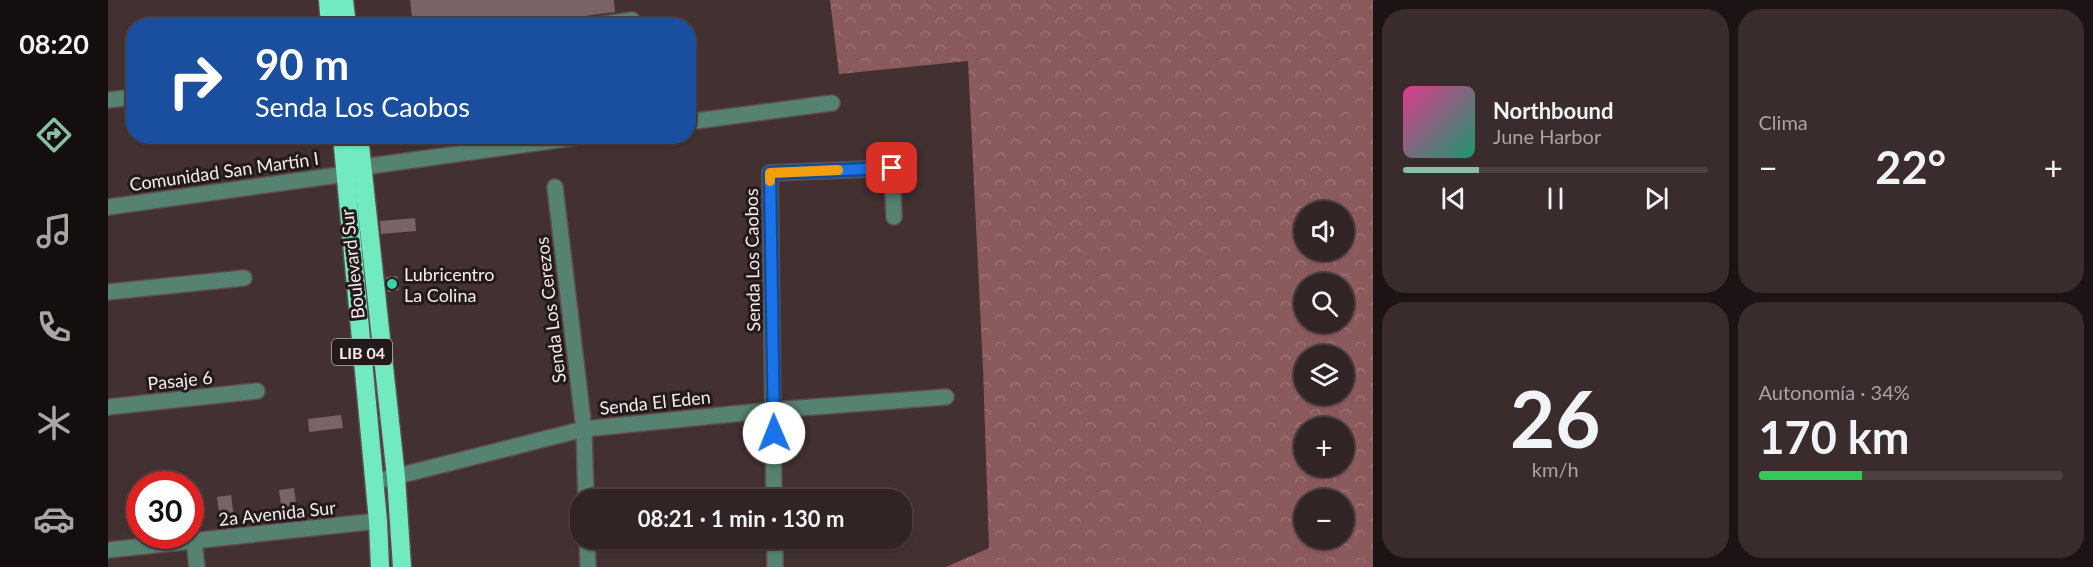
<!DOCTYPE html>
<html lang="es">
<head>
<meta charset="utf-8">
<style>
	body { margin:0; font-family:Lato,sans-serif; background:#3a2c2d; color:#f1f3f6; height:100vh; display:flex; flex-direction:column; font-size:22px; white-space:nowrap }
	* { box-sizing:border-box; margin:0 }
	p { font-size:20px; color:#a8a4a7 }
	.icon { flex:none; width:33px; height:33px; fill:none; stroke:currentColor; stroke-width:2; stroke-linecap:round; stroke-linejoin:round }
	.map { position:relative; flex:1; overflow:hidden }
	.panel { display:flex; flex-direction:column; gap:9px; padding:9px; background:#1c1414; width:720px }
	.panel>* { flex:none }
	.top-card { position:absolute; left:18px; top:18px; width:570px; height:126px; border-radius:24px; box-shadow:0 2px 4px #0004,0 0 0 2px #4d4142; background:#1a4fa0; color:#fff; overflow:hidden }
	.fabs { position:absolute; left:1186px; top:201px; display:grid; gap:12px }
	.fabs a { display:grid; place-items:center; width:60px; height:60px; border-radius:50%; background:#322425; box-shadow:0 2px 4px #0004,0 0 0 2px #4d4142; font-size:30px }
	.speed { position:absolute; left:18px; top:471px; display:flex; gap:12px; font-size:30px; font-weight:700; text-align:center }
	.speed>* { display:grid; place-content:center; width:78px; height:78px; border-radius:50%; background:#322425; box-shadow:0 2px 4px #0004,0 0 0 2px #4d4142; line-height:1 }
	.speed .limit { border:9px solid #d22; background:#fff; color:#111 }
	.pin { position:absolute; display:grid; place-items:center; width:51px; height:51px; color:#fff; margin:-26px; border-radius:12px; box-shadow:0 3px 9px #0006 }
	.me { position:absolute; width:66px; margin:-33px; rotate:359deg; stroke-linejoin:round; filter:drop-shadow(0 0 4px #0008) }
	.turn { display:flex; align-items:center; gap:21px; height:126px; padding:0 30px; font-size:27px }
	.turn .icon { width:78px; height:78px; stroke-width:2.5 }
	.turn b { display:block; font-size:42px; line-height:51px }
	.big { font-size:45px; font-weight:700; line-height:1.1 }
	.panel .tile { flex:1; display:flex; flex-direction:column; justify-content:center; gap:9px; min-width:0; padding:0 21px; border-radius:24px; background:#3a2c2d }
	.panel .dial { align-items:center; gap:0 }
	.dial b { font-size:78px; line-height:1 }
	.song { display:flex; align-items:center; gap:18px }
	.cover { width:72px; height:72px; border-radius:9px; background:linear-gradient(135deg,hsl(330 70% 55%),hsl(160 70% 35%)) }
	.played { height:6px; border-radius:3px; background:linear-gradient(90deg,#8abfa5 25%,#4d4142 25%) }
	.keys { display:flex; justify-content:space-around; direction:ltr }
	.heat { display:flex; justify-content:space-between; align-items:center; font-size:33px; direction:ltr }
	.charge { height:9px; border-radius:4px; background:linear-gradient(90deg,#34c759 34%,#4d4142 0) }
	.panel .tiles { flex:1; display:grid; gap:9px; grid-template-columns:repeat(2,1fr) }
	.trip { position:absolute; left:462px; top:489px; width:342px; height:60px; border-radius:24px; background:#322425; box-shadow:0 2px 4px #0004,0 0 0 2px #4d4142; font-weight:700; line-height:60px; text-align:center }
	main { display:flex; flex:1; min-height:0 }
	.menu { display:flex; flex-direction:column; width:108px; justify-content:space-around; align-items:center; background:#140e0f; color:#a8a4a7 }
	.menu .icon { width:42px; height:42px }
	.menu .current { color:#8abfa5 }
	.menu b { font-size:27px; color:#f1f3f6 }
	.map>svg:first-child { display:block }
	.forest { fill:url(#forest-crowns); fill-rule:evenodd }
	.building { fill:#796364 }
	.lines { fill:none; stroke-linecap:round; stroke-linejoin:round }
	.minor-casing { stroke:#604e4f; stroke-width:18 }
	.highway-casing { stroke:#604e4f; stroke-width:21 }
	.minor { stroke:#558271; stroke-width:15 }
	.highway { stroke:#71eac1; stroke-width:18 }
	.route-casing { stroke:#114b97; stroke-width:15 }
	.route { stroke:#1a73e8; stroke-width:10 }
	.slow { stroke:#f59e0b; stroke-width:10 }
	.poi-dot { fill:#36d4a7; stroke:#231b1b; stroke-width:2 }
	.labels { text-anchor:middle; dominant-baseline:central; stroke-width:6; stroke-linejoin:round; paint-order:stroke }
	.shield { fill:#231b1b; stroke:#b8adad; stroke-width:1.5 }
	.shield-label { font-size:16px; font-weight:bold; fill:#f8ebeb }
	.street-label { font-size:18px; fill:#f8ebeb; stroke:#231b1b }
	.poi-label { font-size:18px; fill:#f8ebeb; stroke:#231b1b; text-anchor:start }
</style>
</head>
<body>
<main>
<nav class="menu">
<b>08:20</b>
<svg class="icon current" aria-label="directions" viewBox="0 0 24 24"><path d="M12 3l9 9-9 9-9-9zM9 14v-3h6M13 9l2 2-2 2"/></svg>
<svg class="icon" aria-label="music" viewBox="0 0 24 24"><path d="M9 18V5l10-2v13"/><circle cx="6" cy="18" r="3"/><circle cx="16" cy="16" r="3"/></svg>
<svg class="icon" aria-label="phone" viewBox="0 0 24 24"><path d="M5 4h4l2 5-3 2q2 4 5 5l2-3 5 2v4C11 20 4 13 5 4z"/></svg>
<svg class="icon" aria-label="climate" viewBox="0 0 24 24"><path d="M12 3v18M4 7l16 10M4 17L20 7"/></svg>
<svg class="icon" aria-label="car" viewBox="0 0 24 24"><path d="M5 17H2v-5l4-1 3-4h7l3 4 3 1v5h-3M9 17h6M6 11h13"/><circle cx="7" cy="17" r="2"/><circle cx="17" cy="17" r="2"/></svg>
</nav>
<div class="map">
<svg width="1265" height="567" viewBox="0 0 1265 567">
	<defs>
		<pattern id="forest-crowns" width="20" height="18" patternUnits="userSpaceOnUse" patternTransform="scale(1.5)"><rect width="20" height="18" fill="#8b5a5d"/><path d="M2 6a3 3 0 1 1 6 0M12 15a3 3 0 1 1 6 0" fill="none" stroke="#9c7274"/></pattern>
	</defs>
	<rect width="100%" height="100%" fill="#433031"/>
	<path class="forest" d="M722,0H1265V567H838L881,548L875,368L860,61L731,74ZM1197,212H1236V250H1197ZM1197,284H1236V322H1197ZM1197,356H1236V394H1197ZM1197,428H1236V466H1197ZM1197,500H1236V538H1197Z"/>
	<g class="building">
		<polygon points="302,0 506,0 507,12 403,26 305,26"/>
		<polygon points="307,218 308,231 273,234 272,221"/>
		<polygon points="289,276 291,290 280,292 278,277"/>
		<polygon points="233,415 235,428 201,432 200,419"/>
		<polygon points="186,488 189,509 174,511 171,490"/>
		<polygon points="90,490 95,526 82,527 82,491"/>
		<polygon points="123,495 126,517 112,519 109,497"/>
	</g>
	<g class="lines">
		<defs>
			<g id="minor">
				<polyline points="484,26 524,20"/>
				<polyline points="0,100 26,97"/>
				<polyline points="580,122 724,103"/>
				<polyline points="255,167 478,136"/>
				<polyline points="447,187 476,429 478,500"/>
				<polyline points="0,207 238,174"/>
				<polyline points="0,292 136,278"/>
				<polyline points="0,407 149,391"/>
				<polyline points="266,482 476,429 665,410 838,397"/>
				<polyline points="666,500 662,173 784,168 786,217"/>
				<polyline points="479,538 480,567"/>
				<polyline points="667,538 667,567"/>
				<polyline points="86,541 89,567"/>
				<polyline points="0,550 270,521"/>
			</g>
			<g id="highway">
				<polyline points="220,0 222,26"/>
				<polyline points="236,0 239,26"/>
				<polyline points="234,136 270,521 272,567"/>
				<polyline points="251,136 288,477 294,567"/>
			</g>
		</defs>
		<use href="#minor" class="minor-casing"/>
		<use href="#highway" class="highway-casing"/>
		<use href="#minor" class="minor"/>
		<use href="#highway" class="highway"/>
	</g>
	<g class="lines">
		<defs>
			<polyline id="route" points="666,433 662,173 784,168"/>
		</defs>
		<use href="#route" class="route-casing"/>
		<use href="#route" class="route"/>
		<polyline class="slow" points="662,181 662,173 730,170"/>
	</g>
	<circle class="poi-dot" cx="284" cy="284" r="6"/>
	<g class="labels">
		<rect class="shield" x="224" y="339" width="60" height="26" rx="4.5"/>
		<g class="shield-label">
			<text x="254" y="352">LIB 04</text>
		</g>
		<g class="street-label">
			<text transform="translate(116 171) rotate(-8)">Comunidad San Martín I</text>
			<text transform="translate(644 260) rotate(-91)">Senda Los Caobos</text>
			<text transform="translate(244 264) rotate(-96)">Boulevard Sur</text>
			<text transform="translate(442 310) rotate(-97)">Senda Los Cerezos</text>
			<text transform="translate(72 380) rotate(-6)">Pasaje 6</text>
			<text transform="translate(547 402) rotate(-6)">Senda El Eden</text>
			<text transform="translate(169 513) rotate(-6)">2a Avenida Sur</text>
		</g>
		<g class="poi-label">
			<text x="296" y="274">Lubricentro<tspan x="296" dy="21">La Colina</tspan></text>
		</g>
	</g>
</svg>
<div class="fabs">
<a><svg class="icon" aria-label="sound" viewBox="0 0 24 24"><path d="M4 9h4l5-4v14l-5-4H4zM17 9q2 3 0 6"/></svg></a>
<a><svg class="icon" aria-label="search" viewBox="0 0 24 24"><circle cx="10" cy="10" r="6"/><path d="M15 15l6 6"/></svg></a>
<a><svg class="icon" aria-label="layers" viewBox="0 0 24 24"><path d="M12 4l9 5-9 5-9-5zM3 14l9 5 9-5"/></svg></a>
<a>+</a>
<a>−</a>
</div>
<div class="speed"><div class="limit">30</div></div>
<div class="pin" style="left:784px;top:168px;background:#d93025"><svg class="icon" aria-label="arrive" viewBox="0 0 24 24"><path d="M6 21V4h12l-3 4 3 4H6"/></svg></div>
<svg class="me" style="left:666px;top:433px" viewBox="-20 -20 40 40"><circle r="19" fill="#fff"/><path d="M0-13L10 11 0 6-10 11z" fill="#1a73e8"/></svg>
<div class="trip">08:21 · 1 min · 130 m</div>
<div class="top-card">
<div class="turn"><svg class="icon" aria-label="right" viewBox="0 0 24 24"><path d="M7 20v-9h11M14 6l5 5-5 5"/></svg><div><b>90 m</b>Senda Los Caobos</div></div>
</div>
</div>
<section class="panel">
<div class="tiles">
<div class="tile">
<div class="song"><i class="cover"></i><div><b>Northbound</b><p>June Harbor</p></div></div>
<div class="played"></div>
<div class="keys"><svg class="icon" aria-label="previous" viewBox="0 0 24 24"><path d="M18 5L8 12l10 7zM5 5v14"/></svg><svg class="icon" aria-label="pause" viewBox="0 0 24 24"><path d="M8 5v14M16 5v14"/></svg><svg class="icon" aria-label="next" viewBox="0 0 24 24"><path d="M6 5l10 7-10 7zM19 5v14"/></svg></div>
</div>
<div class="tile"><p>Clima</p>
<div class="heat"><a>−</a><b class="big">22°</b><a>+</a></div>
</div>
<div class="tile dial"><b>26</b><p>km/h</p></div>
<div class="tile"><p>Autonomía · 34%</p><b class="big">170 km</b><div class="charge"></div></div>
</div>
</section>
</main>
</body>
</html>
